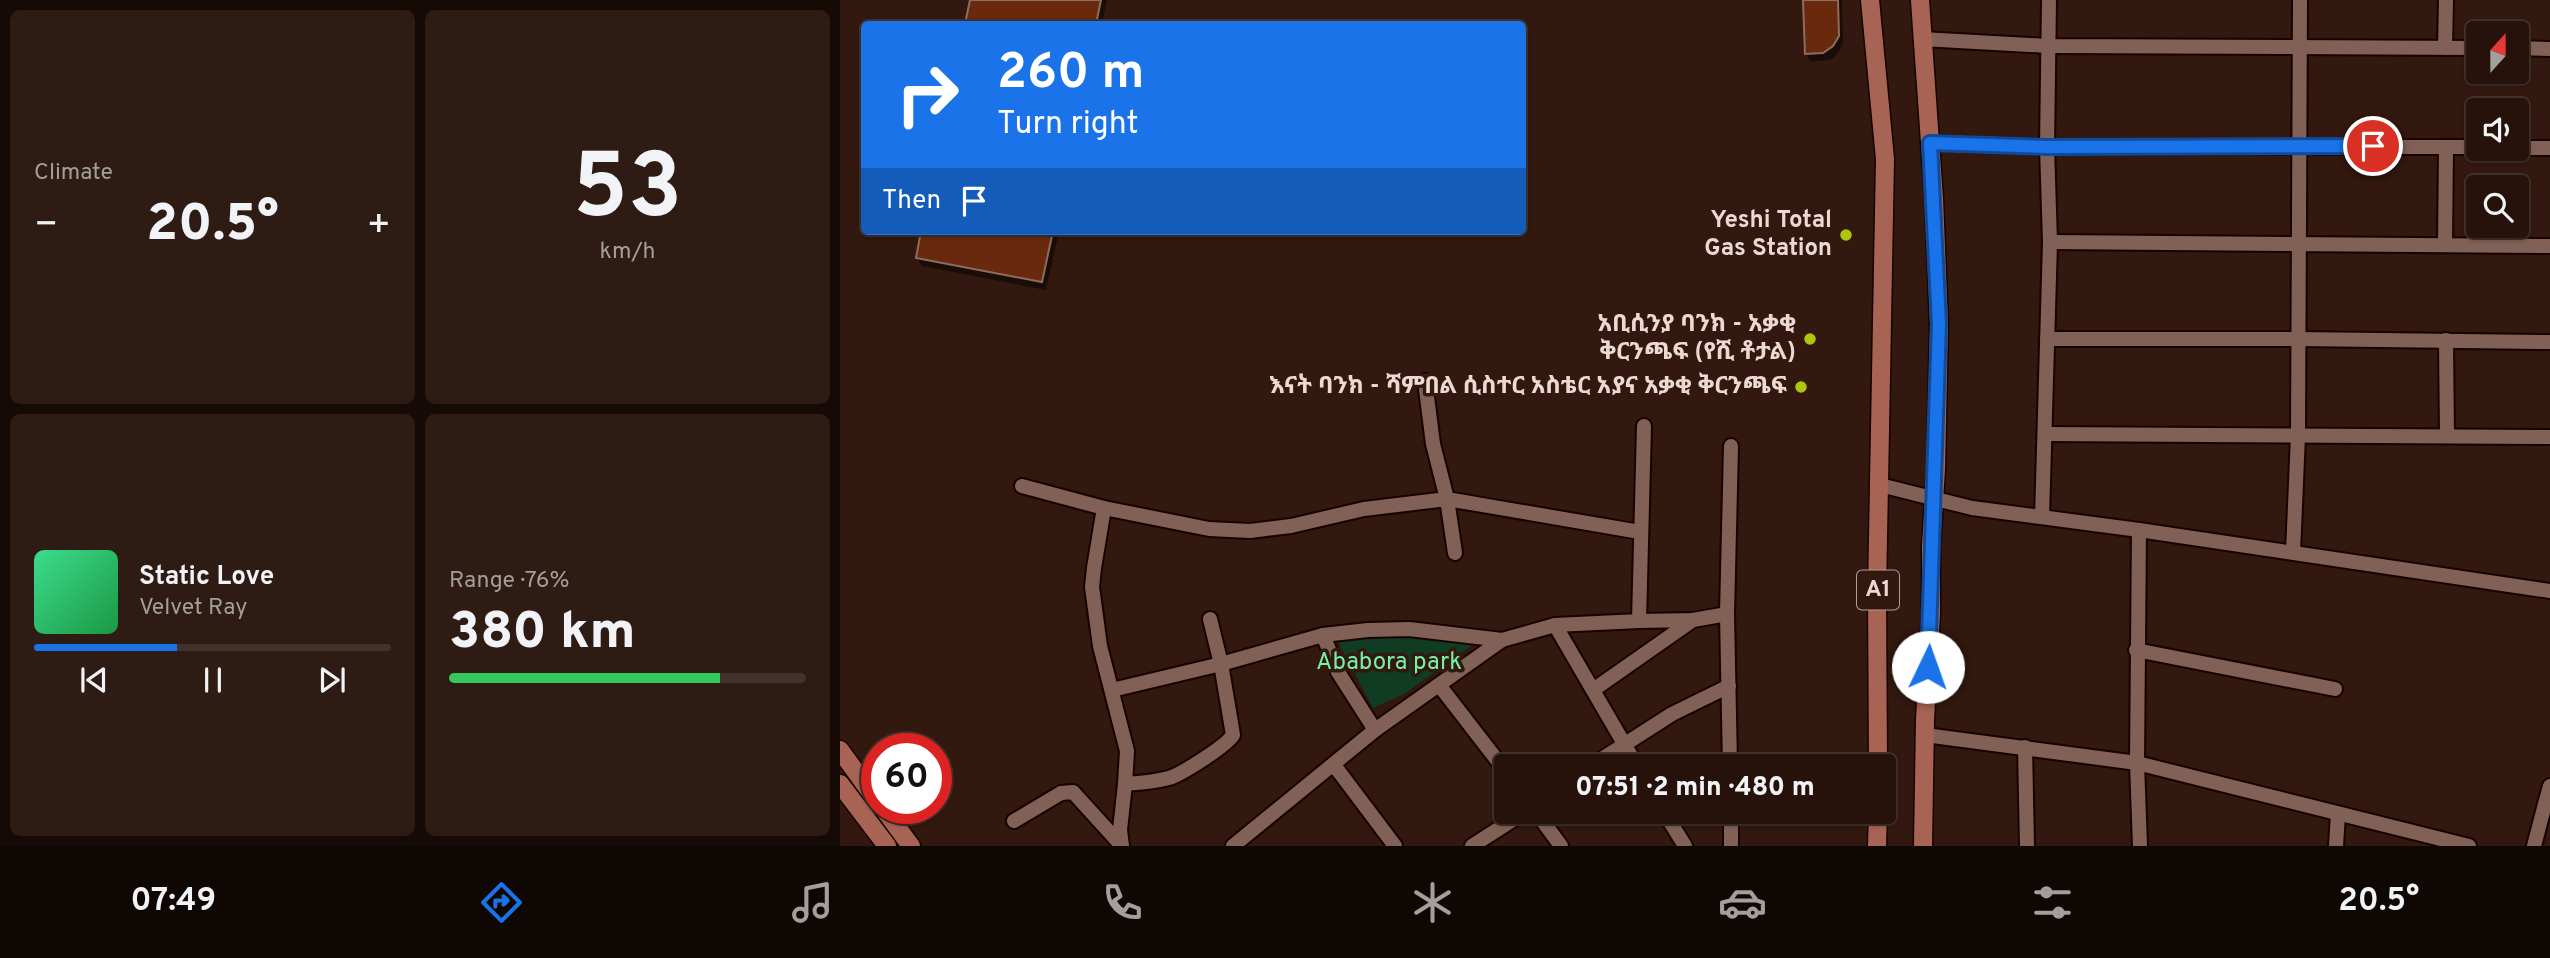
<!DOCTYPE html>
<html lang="en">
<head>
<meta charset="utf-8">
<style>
	body { margin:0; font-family:Overpass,"Noto Sans Ethiopic",sans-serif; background:#2e1b13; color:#f1f3f6; height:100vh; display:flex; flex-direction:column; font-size:26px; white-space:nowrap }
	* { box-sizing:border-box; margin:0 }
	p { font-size:23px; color:#a49e9c }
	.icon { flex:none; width:38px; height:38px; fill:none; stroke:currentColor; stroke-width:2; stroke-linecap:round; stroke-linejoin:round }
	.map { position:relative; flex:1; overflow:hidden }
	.drawer { display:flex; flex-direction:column; gap:10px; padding:10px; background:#150a06; width:840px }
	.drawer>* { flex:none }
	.banner { position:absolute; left:21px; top:21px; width:665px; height:214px; border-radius:7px; box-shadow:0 2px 5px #0004,0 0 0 2px #42322b; background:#1a73e8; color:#fff; overflow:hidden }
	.needle { width:46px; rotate:21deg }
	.controls { position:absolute; left:1626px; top:21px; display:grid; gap:14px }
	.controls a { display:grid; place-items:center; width:63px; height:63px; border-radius:7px; background:#26120a; box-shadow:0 2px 5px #0004,0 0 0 2px #42322b; font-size:35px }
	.speed { position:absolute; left:21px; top:733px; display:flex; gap:14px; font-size:35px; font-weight:700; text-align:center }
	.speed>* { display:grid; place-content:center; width:91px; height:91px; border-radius:50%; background:#26120a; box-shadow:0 2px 5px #0004,0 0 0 2px #42322b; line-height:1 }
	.speed .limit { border:10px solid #d22; background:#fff; color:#111 }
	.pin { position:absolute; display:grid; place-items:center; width:60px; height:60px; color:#fff; margin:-30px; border:4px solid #fff; border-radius:50%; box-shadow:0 2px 7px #0007 }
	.me { position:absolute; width:77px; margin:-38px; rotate:3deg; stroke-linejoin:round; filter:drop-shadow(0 0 5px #0008) }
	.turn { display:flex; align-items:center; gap:24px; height:147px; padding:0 21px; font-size:32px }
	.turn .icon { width:91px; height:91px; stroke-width:2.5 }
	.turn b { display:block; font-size:49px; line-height:60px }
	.then { display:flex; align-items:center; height:66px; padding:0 21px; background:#0003; gap:14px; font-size:26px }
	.big { font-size:52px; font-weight:800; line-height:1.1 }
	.drawer .tile { flex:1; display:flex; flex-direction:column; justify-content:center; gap:10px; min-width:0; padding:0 24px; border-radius:10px; background:#2e1b13 }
	.drawer .dial { align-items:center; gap:0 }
	.dial b { font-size:91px; line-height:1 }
	.song { display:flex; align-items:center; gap:21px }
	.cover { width:84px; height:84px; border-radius:10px; background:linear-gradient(135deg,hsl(150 70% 55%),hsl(140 70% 35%)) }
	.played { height:7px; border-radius:4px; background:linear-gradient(90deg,#1a73e8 40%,#42322b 40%) }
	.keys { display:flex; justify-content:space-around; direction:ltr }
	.heat { display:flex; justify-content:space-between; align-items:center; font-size:38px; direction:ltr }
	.charge { height:10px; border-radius:5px; background:linear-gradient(90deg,#34c759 76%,#42322b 0) }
	.drawer .tiles { flex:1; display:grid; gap:10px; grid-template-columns:repeat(2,1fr) }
	.trip { position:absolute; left:654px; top:754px; width:402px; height:70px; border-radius:7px; background:#26120a; box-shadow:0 2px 5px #0004,0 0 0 2px #42322b; font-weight:800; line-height:70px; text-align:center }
	.menu { display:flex; height:112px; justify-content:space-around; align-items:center; background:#0f0704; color:#a49e9c }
	.menu .icon { width:49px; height:49px }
	.menu .on { color:#1a73e8 }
	.menu b { font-size:32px; color:#f1f3f6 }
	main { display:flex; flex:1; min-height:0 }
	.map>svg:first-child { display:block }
	.green { fill:#113c24 }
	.shadow { fill:#0007 }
	.building { fill:#68290c; stroke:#8d6d61; stroke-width:2 }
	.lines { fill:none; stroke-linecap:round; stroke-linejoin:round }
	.minor-casing { stroke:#180300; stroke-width:18 }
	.major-casing { stroke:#180300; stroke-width:21 }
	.minor { stroke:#816156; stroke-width:14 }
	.major { stroke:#a76454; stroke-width:18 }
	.route-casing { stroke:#114b97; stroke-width:18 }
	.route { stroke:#1a73e8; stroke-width:12 }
	.poi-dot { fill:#adc60d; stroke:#32180e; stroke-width:2.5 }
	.labels { text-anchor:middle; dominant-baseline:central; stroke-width:7; stroke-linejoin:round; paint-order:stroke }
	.shield { fill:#32180e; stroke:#b49f97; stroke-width:2 }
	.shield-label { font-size:23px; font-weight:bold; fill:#ebd9d2 }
	.poi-label { font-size:24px; font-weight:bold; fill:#ebd9d2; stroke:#32180e; text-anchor:end }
	.park-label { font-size:24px; fill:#74f1a7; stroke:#32180e }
</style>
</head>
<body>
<main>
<section class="drawer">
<div class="tiles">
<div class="tile"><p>Climate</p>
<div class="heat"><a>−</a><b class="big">20.5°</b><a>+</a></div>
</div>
<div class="tile dial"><b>53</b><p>km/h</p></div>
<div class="tile">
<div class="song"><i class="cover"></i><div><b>Static Love</b><p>Velvet Ray</p></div></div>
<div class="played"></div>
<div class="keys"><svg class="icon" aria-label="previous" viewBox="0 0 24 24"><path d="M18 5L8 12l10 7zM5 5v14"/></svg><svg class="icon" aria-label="pause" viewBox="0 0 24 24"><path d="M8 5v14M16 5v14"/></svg><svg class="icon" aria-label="next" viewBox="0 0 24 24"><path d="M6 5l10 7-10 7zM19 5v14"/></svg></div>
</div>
<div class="tile"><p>Range · 76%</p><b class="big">380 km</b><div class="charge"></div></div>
</div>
</section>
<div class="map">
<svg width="1710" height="846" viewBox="0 0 1710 846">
	<rect width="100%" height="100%" fill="#32180e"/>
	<polygon class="green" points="522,631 637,642 564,694 533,708 494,634"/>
	<g class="shadow">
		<polygon points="132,0 267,0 262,24 127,24"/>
		<polygon points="965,0 1002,0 1003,45 993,59 971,62 966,54"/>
		<polygon points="83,231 219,231 206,290 82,266 77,258"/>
	</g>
	<g class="building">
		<polygon points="130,0 261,0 256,24 125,24"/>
		<polygon points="963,0 998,0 999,36 993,46 983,53 965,54"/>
		<polygon points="81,231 213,231 202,282 76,258"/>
	</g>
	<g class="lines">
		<defs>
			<g id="minor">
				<polyline points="1082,39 1209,46 1638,48"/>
				<polyline points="1605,48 1606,0"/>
				<polyline points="1676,48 1710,49"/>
				<polyline points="1090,143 1207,147 1638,147"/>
				<polyline points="1676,148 1710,148"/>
				<polyline points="1210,242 1710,246"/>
				<polyline points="1605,244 1606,147"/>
				<polyline points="1207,339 1457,339 1710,342"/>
				<polyline points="1606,340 1607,436"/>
				<polyline points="585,381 593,444 607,499 800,532"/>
				<polyline points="1205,434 1710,437"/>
				<polyline points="1040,485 1132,508 1299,530 1710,591"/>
				<polyline points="182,486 264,508 254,568 252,587 260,646 287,751 285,784"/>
				<polyline points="264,508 369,529 410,531 451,526 524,509 607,499 615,553"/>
				<polyline points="1202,517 1210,242 1207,147 1209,0"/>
				<polyline points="1453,552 1458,436 1460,0"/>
				<polyline points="799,621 853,620 887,614"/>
				<polyline points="715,625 797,766"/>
				<polyline points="483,635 498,672 535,730"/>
				<polyline points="1296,650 1495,689"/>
				<polyline points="599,685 667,773"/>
				<polyline points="272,690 381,664 483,635 528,630 569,629 662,640"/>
				<polyline points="753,690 853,620"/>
				<polyline points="1085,735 1297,763 1299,530"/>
				<polyline points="1185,747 1187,846"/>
				<polyline points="494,765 555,846"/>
				<polyline points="751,766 832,714 889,686"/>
				<polyline points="890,766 887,614 891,446"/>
				<polyline points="1705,804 1710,786"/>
				<polyline points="696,812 721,846"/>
				<polyline points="824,812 845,846"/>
				<polyline points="891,812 891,846"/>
				<polyline points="174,821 221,793 233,792 282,846"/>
				<path d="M282,846L280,830L285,784C300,783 314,782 329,778C342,774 386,746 393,735L381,664L370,619"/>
				<polyline points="393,846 535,730 662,640 715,625 799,621 804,426"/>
				<polyline points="632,846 685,812"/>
				<polyline points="1300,846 1297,763 1629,846"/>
				<polyline points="1496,846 1498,814"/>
				<polyline points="1694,846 1705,804 1710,805"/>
			</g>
			<g id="major">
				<polyline points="1030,0 1045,159 1037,592 1038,766"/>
				<polyline points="1080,0 1094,199 1099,324 1096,469 1091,546 1091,614 1085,720 1083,846"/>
				<polyline points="0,750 37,801"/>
				<polyline points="0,784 47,846"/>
				<polyline points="43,808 71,846"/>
				<polyline points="1037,846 1038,812"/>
			</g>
		</defs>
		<use href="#minor" class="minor-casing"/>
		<use href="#major" class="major-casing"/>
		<use href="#minor" class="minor"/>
		<use href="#major" class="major"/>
	</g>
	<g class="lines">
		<defs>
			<polyline id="route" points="1088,667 1099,324 1090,143 1207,147 1533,146"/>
		</defs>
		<use href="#route" class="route-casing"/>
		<use href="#route" class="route"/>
	</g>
	<g class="poi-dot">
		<circle cx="1006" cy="235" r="7"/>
		<circle cx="970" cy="339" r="7"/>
		<circle cx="961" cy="387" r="7"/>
	</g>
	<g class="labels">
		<rect class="shield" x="1017" y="570.5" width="42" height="39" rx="5"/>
		<g class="shield-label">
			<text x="1038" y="590">A1</text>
		</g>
		<g class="poi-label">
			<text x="992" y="221">Yeshi Total<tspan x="992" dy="28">Gas Station</tspan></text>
			<text x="956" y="325">አቢሲንያ ባንክ - አቃቂ<tspan x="956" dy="28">ቅርንጫፍ (የሺ ቶታል)</tspan></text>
			<text x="947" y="387">እናት ባንክ - ሻምበል ሲስተር አስቴር አያና አቃቂ ቅርንጫፍ</text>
		</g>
		<g class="park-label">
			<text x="549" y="663">Ababora park</text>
		</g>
	</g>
</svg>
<div class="controls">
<a><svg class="needle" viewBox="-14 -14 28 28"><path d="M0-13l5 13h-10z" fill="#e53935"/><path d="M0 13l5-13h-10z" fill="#a49e9c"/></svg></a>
<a><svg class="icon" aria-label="sound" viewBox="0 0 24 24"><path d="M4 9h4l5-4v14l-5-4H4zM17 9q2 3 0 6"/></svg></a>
<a><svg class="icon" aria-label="search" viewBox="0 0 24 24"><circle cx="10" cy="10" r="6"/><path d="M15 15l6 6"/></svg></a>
</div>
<div class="speed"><div class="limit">60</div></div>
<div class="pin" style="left:1533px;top:146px;background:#d93025"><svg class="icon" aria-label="arrive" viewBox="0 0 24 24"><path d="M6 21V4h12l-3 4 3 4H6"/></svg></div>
<svg class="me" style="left:1088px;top:667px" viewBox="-20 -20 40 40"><circle r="19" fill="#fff"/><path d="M0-13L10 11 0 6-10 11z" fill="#1a73e8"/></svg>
<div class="trip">07:51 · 2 min · 480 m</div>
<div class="banner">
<div class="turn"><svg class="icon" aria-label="right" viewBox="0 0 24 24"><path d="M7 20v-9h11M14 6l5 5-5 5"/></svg><div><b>260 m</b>Turn right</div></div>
<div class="then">Then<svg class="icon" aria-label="arrive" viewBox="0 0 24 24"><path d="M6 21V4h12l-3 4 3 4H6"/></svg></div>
</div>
</div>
</main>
<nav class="menu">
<b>07:49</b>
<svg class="icon on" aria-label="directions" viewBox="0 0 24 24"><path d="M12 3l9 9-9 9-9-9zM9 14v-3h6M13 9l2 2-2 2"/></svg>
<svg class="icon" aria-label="music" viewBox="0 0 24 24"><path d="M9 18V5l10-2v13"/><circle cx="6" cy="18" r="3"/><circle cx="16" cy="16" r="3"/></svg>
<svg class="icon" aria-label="phone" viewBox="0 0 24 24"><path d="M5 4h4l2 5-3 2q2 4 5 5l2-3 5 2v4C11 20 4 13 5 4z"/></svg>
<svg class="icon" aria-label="climate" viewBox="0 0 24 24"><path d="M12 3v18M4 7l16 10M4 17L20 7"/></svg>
<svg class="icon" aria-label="car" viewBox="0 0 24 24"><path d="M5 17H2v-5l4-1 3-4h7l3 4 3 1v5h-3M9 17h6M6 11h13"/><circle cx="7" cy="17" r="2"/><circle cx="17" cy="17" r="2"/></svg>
<svg class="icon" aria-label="filters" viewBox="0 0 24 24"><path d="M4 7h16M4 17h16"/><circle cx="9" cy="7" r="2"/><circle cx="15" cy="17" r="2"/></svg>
<b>20.5°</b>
</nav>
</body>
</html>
